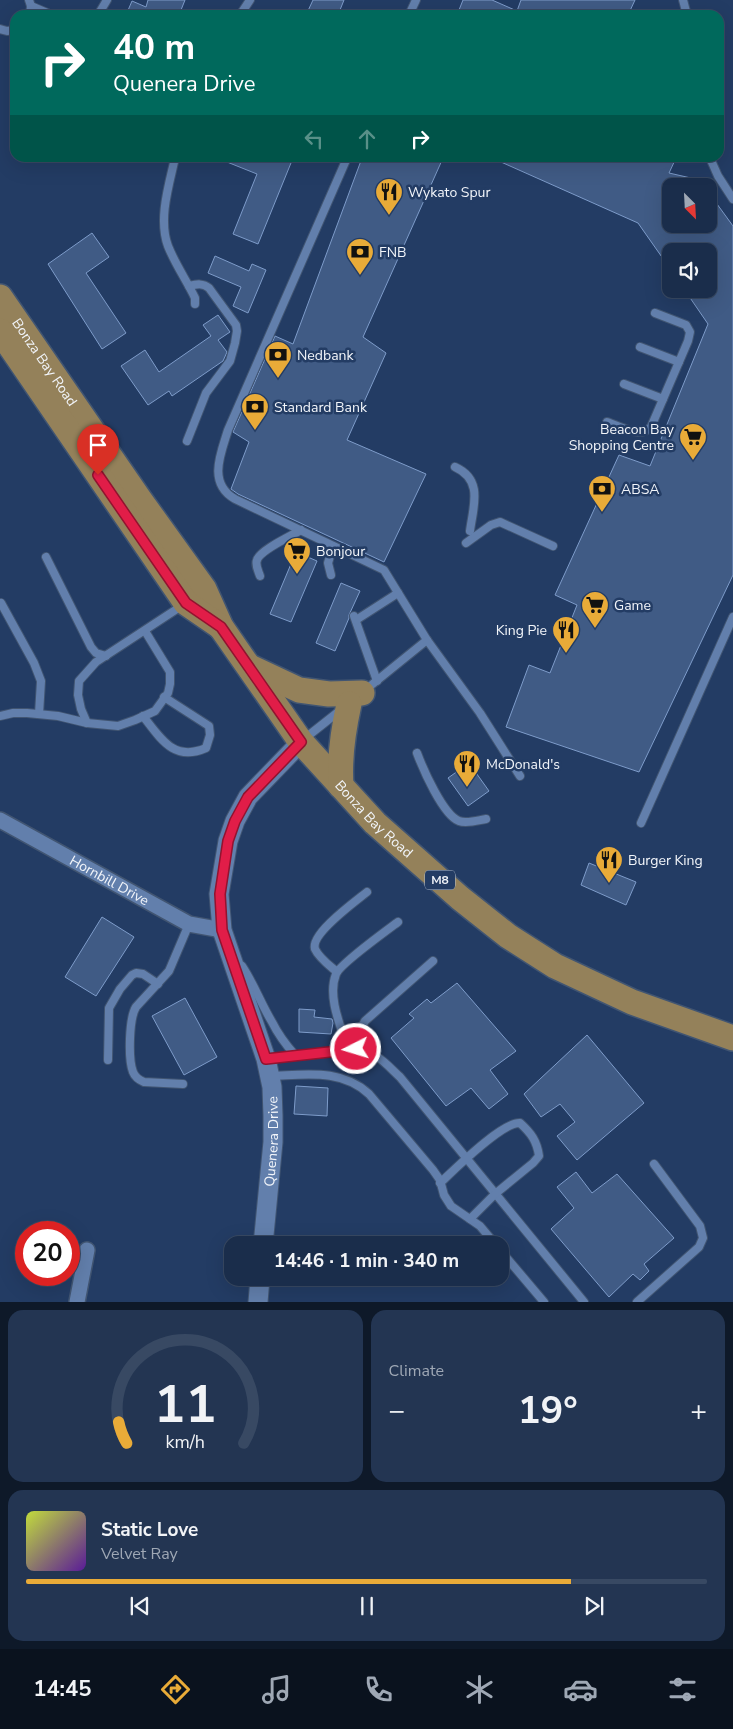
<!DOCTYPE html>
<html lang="en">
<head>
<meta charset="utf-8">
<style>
	body { margin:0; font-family:"Nunito Sans",sans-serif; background:#233552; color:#f1f3f6; height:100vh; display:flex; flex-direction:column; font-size:19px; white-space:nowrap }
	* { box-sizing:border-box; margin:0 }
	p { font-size:16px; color:#9fa8b5 }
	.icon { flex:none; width:28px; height:28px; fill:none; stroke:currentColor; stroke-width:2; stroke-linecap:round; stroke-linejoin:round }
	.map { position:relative; height:1302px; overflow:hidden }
	.sheet { display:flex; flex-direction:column; gap:8px; padding:8px; background:#0e1929; flex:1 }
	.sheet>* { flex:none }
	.guide { position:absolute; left:10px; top:10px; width:714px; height:152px; border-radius:15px; box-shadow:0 5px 20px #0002,0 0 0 1px #384963; background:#00695c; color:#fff; overflow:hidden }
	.needle { width:32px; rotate:156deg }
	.tools { position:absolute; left:662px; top:178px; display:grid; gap:10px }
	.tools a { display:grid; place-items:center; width:55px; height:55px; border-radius:10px; background:#1a2d4b; box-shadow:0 5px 20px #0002,0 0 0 1px #384963; font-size:25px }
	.speed { position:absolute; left:15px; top:1221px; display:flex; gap:10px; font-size:25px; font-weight:700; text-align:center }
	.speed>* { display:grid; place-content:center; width:65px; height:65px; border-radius:50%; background:#1a2d4b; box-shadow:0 5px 20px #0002,0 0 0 1px #384963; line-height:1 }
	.speed .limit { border:8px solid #d22; background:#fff; color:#111 }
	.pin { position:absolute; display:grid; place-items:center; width:42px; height:42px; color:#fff; margin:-51px -21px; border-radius:50% 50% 50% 0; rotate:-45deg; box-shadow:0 0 5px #0007 }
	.pin .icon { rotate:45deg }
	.me { position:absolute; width:55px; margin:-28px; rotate:265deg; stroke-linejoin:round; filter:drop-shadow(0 0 4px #0008) }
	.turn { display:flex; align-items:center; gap:18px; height:105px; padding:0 20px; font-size:22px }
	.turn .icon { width:65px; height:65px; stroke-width:2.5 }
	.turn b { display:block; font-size:35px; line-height:42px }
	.lanes { display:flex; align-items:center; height:48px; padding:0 20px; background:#0003; justify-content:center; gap:25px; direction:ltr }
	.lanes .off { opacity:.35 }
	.big { font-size:38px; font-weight:700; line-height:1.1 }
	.sheet .tile { flex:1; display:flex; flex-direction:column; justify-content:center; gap:8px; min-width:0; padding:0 18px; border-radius:15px; background:#233552 }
	.sheet .dial { align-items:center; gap:0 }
	.dial svg { height:130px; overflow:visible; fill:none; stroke:#384963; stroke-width:7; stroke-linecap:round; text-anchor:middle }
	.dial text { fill:#f1f3f6; stroke:none }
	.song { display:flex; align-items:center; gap:15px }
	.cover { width:60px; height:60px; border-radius:8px; background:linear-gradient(135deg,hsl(70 70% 55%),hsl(270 70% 35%)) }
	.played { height:5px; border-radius:2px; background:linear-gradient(90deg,#e9ab38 80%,#384963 80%) }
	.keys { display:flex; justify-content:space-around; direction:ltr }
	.heat { display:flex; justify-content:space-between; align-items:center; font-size:28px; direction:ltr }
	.sheet .tiles { flex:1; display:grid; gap:8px; grid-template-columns:1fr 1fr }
	.tile:last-child { grid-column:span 2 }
	.trip { position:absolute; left:224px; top:1236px; width:285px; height:50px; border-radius:15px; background:#1a2d4b; box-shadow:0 5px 20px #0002,0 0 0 1px #384963; font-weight:700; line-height:50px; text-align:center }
	.tab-bar { display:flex; height:80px; justify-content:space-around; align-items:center; background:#0a121e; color:#9fa8b5 }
	.tab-bar .icon { width:35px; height:35px }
	.tab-bar .active { color:#e9ab38 }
	.tab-bar b { font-size:22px; color:#f1f3f6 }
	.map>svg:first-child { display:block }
	.building { fill:#405b85; stroke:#7e9cca }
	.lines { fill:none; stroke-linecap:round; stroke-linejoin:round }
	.service-casing { stroke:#415572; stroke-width:10 }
	.minor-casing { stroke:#415572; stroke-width:18 }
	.tertiary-casing { stroke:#415572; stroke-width:21 }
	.primary-casing { stroke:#415572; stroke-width:28 }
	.service { stroke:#627fac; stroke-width:8 }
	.minor { stroke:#627fac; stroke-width:15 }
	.tertiary { stroke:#627fac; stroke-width:19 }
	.primary { stroke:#94815a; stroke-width:25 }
	.route-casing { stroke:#92132f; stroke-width:12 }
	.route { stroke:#e11d48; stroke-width:9 }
	.labels { text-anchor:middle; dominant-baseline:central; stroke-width:5; stroke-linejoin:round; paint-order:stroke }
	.shield { fill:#233c64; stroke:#b4becd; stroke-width:1 }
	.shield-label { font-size:12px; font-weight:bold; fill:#f2f5fa }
	.poi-label { font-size:14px; fill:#f2f5fa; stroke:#233c64; text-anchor:start }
	.street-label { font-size:14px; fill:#f2f5fa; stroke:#233c64 }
</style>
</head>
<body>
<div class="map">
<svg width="733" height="1302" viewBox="0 0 733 1302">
	<rect width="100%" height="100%" fill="#233c64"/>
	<g class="building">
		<polygon points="148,0 185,0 179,15 126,15 132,1 146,7"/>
		<polygon points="313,0 344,0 338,15 306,15"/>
		<polygon points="463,0 492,0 517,11 521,0 635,0 628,15 457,15"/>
		<polygon points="217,158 293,158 258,244 233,234 257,174"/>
		<polygon points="362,158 443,158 363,337 386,353 347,440 426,474 384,562 238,494 231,489 249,442 233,432 275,336 293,344"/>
		<polygon points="492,158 676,158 669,173 704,181 704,186 671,186 671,224 709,224 709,193 733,226 733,575 639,772 506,727 529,665 550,673 577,605 555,595 619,455 650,466 708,324 684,289 709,289 709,251 671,251 671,270 638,223"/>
		<polygon points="92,233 109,257 86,273 126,333 102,349 48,264"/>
		<polygon points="215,256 249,271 252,264 266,270 248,313 233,306 241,287 208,273"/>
		<polygon points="218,315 230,332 218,340 227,352 223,361 172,396 169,391 148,405 121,366 145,350 159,372 211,336 203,325"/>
		<polygon points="296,552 317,561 291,622 270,614"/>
		<polygon points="341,583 360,591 349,615 349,618 335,651 316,643"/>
		<polygon points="469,763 489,791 468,806 448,778"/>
		<polygon points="589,863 636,882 626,905 581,885"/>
		<polygon points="102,917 134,937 96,996 65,977"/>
		<polygon points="457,983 516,1051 490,1070 508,1094 489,1109 471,1088 446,1106 391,1038 414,1018 409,1014 427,999 431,1003"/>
		<polygon points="185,998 217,1057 184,1075 152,1016"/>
		<polygon points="299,1009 315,1010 314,1017 332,1019 333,1023 331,1034 299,1032"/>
		<polygon points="587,1035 644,1103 577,1160 557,1136 575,1122 560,1104 541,1117 524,1094"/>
		<polygon points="296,1086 328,1088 327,1116 294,1114"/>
		<polygon points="576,1172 592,1193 617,1174 674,1238 644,1264 649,1271 640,1280 633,1274 609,1297 551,1229 574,1208 557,1187"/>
	</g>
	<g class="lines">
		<defs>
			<g id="service">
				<polyline points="29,0 31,6 30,15"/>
				<polyline points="683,0 687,15"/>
				<polyline points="31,6 52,15"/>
				<polyline points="98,15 107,0"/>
				<polyline points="240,15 250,0"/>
				<polyline points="409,15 416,0"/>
				<polyline points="0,29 7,31 15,30"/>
				<path d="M175,158C169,185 158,219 168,246C175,264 187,281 195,298V304"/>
				<path d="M347,158L228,430C221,453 207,483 235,499L384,570L427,640L480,713L520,776"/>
				<polyline points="710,158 718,176 733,199"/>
				<polyline points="640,347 679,362"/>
				<polyline points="624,384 663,399"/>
				<path d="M607,422C620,426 640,439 651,427L688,341L690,332L686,325L655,313"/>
				<path d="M187,441L206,393L230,361L235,343L237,331L236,325L209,288C203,283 197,284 189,286"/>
				<path d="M455,467C484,480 473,507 470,531"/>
				<polyline points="466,543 491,525 500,522 553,546"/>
				<polyline points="46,557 91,647 96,653 106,656"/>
				<polyline points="331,575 328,563 333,546"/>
				<path d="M260,576C258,570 255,565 257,560C260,550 291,536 301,530"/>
				<polyline points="1,603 34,663 41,681 39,714"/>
				<polyline points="354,616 377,681"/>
				<polyline points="356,620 398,593"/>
				<polyline points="364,691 427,640"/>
				<polyline points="0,716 13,713 27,713 58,716 87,723 118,726 135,720 155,711 168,693 170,684 170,672 145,631"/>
				<path d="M143,716C161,739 174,762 206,748L210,735L209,726L164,697"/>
				<polyline points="87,723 81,709 78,695 79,681 96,662 183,605"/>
				<polyline points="304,739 342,709"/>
				<path d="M417,753C423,769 443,815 459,821C467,824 479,820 486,819"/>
				<polyline points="641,823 733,617"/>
				<path d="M242,966C254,984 261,1004 272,1022C278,1034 286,1045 295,1055"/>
				<path d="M337,972C330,966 319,958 315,949C310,934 356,901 367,892"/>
				<path d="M348,1049C341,1027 327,997 336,974C340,964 386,931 398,922"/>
				<polyline points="356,1049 359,1032 365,1021 433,961"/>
				<path d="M266,1059L353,1049C376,1051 384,1062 400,1077L584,1302"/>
				<polyline points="108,1060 109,1008 120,989 132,975 136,973 143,974 158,984"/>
				<path d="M270,1076C305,1075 341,1068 369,1094L433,1170L440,1180L444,1195L451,1206L480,1226L496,1245"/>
				<path d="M183,1084L144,1082C139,1080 135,1077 133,1072C128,1059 129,1018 136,1007L169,971L189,924"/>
				<path d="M440,1183C455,1169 502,1122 520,1123C531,1133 537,1141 539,1156L533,1163L495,1194L470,1219"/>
				<polyline points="500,1250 544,1302"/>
				<polyline points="637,1302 699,1247 703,1238 700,1226 654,1164"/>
			</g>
			<g id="minor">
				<path id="s1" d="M0,820L189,924L222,930"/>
				<polyline points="77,1302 87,1250"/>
			</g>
			<g id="tertiary">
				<path id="s2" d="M263,1245L273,1142V1116L272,1087L266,1059L222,930L219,894L228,841L235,821L248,797L301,742"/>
				<polyline points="258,1302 260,1278"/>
			</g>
			<g id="primary">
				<path id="s3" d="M0,297L140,500L204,589L221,627L301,742L375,823L460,898L508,936L555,966L632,1002L733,1038"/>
				<polyline points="0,331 186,603 221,627"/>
				<polyline points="250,667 299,690 329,694 362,693"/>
				<path d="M341,786C339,758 343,731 349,704"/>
			</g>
		</defs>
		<use href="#service" class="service-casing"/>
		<use href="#minor" class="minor-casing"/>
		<use href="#tertiary" class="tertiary-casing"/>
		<use href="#primary" class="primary-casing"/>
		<use href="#service" class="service"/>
		<use href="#minor" class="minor"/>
		<use href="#tertiary" class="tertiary"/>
		<use href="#primary" class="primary"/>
	</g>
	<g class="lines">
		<defs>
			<polyline id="route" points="98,475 186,603 221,627 301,742 248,797 235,821 228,841 220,894 222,930 266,1059 356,1049"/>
		</defs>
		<use href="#route" class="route-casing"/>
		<use href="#route" class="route"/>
	</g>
	<defs>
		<symbol id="restaurant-pin" viewBox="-11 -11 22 30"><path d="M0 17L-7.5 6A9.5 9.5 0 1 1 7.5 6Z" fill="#e9ab38" stroke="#233c64"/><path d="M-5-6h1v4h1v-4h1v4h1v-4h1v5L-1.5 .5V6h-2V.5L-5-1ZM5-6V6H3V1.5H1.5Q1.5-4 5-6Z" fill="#111"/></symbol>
		<symbol id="bank-pin" viewBox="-11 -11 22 30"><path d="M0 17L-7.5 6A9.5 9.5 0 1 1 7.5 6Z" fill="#e9ab38" stroke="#233c64"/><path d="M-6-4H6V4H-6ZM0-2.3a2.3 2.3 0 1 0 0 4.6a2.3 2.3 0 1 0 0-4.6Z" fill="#111"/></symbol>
		<symbol id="supermarket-pin" viewBox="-11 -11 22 30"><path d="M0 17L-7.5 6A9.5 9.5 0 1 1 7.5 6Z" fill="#e9ab38" stroke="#233c64"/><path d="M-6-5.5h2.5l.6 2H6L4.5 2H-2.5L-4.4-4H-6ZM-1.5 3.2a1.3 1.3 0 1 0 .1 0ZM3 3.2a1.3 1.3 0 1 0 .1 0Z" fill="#111"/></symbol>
	</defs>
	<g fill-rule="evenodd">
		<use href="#restaurant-pin" x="373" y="176" width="32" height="43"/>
		<use href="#bank-pin" x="344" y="236" width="32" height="43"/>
		<use href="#bank-pin" x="262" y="339" width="32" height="43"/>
		<use href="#bank-pin" x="239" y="391" width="32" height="43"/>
		<use href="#supermarket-pin" x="677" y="421" width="32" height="43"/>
		<use href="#bank-pin" x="586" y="473" width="32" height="43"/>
		<use href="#supermarket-pin" x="281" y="535" width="32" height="43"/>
		<use href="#supermarket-pin" x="579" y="589" width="32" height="43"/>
		<use href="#restaurant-pin" x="550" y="614" width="32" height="43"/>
		<use href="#restaurant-pin" x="451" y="748" width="32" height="43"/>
		<use href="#restaurant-pin" x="593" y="844" width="32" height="43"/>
	</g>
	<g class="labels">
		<rect class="shield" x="425" y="870.5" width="30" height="19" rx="4"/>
		<g class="shield-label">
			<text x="440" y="880">M8</text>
		</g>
		<g class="poi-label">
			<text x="408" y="192">Wykato Spur</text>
			<text x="379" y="252">FNB</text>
			<text x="297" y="355">Nedbank</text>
			<text x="274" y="407">Standard Bank</text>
			<text x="674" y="429" text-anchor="end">Beacon Bay<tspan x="674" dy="16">Shopping Centre</tspan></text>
			<text x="621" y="489">ABSA</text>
			<text x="316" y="551">Bonjour</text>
			<text x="614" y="605">Game</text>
			<text x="547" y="630" text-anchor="end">King Pie</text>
			<text x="486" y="764">McDonald's</text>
			<text x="628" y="860">Burger King</text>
		</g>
		<g class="street-label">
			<text stroke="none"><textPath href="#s3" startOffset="79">Bonza Bay Road</textPath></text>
			<text stroke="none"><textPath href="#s3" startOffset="644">Bonza Bay Road</textPath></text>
			<text stroke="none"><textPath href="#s1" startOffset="125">Hornbill Drive</textPath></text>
			<text stroke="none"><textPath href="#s2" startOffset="104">Quenera Drive</textPath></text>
		</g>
	</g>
</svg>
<div class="tools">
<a><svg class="needle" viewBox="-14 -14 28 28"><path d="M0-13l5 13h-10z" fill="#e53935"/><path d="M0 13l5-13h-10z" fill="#9fa8b5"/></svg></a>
<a><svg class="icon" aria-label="sound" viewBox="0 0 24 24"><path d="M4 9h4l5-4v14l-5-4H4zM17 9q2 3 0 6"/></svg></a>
</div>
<div class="speed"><div class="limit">20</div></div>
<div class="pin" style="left:98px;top:475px;background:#d93025"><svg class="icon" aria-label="arrive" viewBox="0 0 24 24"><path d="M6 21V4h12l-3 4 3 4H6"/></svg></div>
<svg class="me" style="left:356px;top:1049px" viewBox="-20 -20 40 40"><circle r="17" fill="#e11d48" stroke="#fff" stroke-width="3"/><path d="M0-11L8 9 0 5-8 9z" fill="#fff"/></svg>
<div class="trip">14:46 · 1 min · 340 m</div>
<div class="guide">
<div class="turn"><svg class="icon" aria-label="right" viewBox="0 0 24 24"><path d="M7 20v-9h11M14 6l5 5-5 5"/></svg><div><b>40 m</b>Quenera Drive</div></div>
<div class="lanes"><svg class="icon off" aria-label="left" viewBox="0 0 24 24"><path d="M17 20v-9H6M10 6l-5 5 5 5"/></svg><svg class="icon off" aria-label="ahead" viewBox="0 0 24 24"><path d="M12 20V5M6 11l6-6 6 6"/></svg><svg class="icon" aria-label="right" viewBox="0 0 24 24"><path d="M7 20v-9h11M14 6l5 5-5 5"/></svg></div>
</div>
</div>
<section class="sheet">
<div class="tiles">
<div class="tile dial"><svg viewBox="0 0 100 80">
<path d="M14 69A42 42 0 1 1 86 69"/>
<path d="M14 69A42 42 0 0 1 9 56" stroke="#e9ab38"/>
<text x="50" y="56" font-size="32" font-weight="700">11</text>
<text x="50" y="72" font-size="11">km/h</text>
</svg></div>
<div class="tile"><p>Climate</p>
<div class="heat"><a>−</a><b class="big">19°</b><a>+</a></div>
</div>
<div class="tile">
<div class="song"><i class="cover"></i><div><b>Static Love</b><p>Velvet Ray</p></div></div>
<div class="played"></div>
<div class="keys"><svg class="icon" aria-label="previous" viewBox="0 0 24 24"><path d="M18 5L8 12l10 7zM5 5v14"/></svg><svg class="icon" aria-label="pause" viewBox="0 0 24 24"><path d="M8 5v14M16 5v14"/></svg><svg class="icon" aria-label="next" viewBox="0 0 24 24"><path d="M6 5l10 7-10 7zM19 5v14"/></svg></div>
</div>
</div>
</section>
<nav class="tab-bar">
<b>14:45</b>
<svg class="icon active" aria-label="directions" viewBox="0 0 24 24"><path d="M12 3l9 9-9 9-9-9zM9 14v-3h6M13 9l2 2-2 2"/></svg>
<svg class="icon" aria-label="music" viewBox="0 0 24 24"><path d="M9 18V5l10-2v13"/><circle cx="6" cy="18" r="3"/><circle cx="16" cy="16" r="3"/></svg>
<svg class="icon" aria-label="phone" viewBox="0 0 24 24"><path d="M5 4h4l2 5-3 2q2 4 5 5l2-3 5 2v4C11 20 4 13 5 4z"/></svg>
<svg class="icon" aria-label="climate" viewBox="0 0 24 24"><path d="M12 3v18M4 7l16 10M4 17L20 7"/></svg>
<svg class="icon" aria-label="car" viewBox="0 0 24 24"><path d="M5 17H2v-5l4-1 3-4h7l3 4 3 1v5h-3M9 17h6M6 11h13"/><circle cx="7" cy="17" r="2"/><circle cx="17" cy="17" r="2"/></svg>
<svg class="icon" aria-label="filters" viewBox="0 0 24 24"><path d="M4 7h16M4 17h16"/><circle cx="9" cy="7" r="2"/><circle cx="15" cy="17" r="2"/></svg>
</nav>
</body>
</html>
